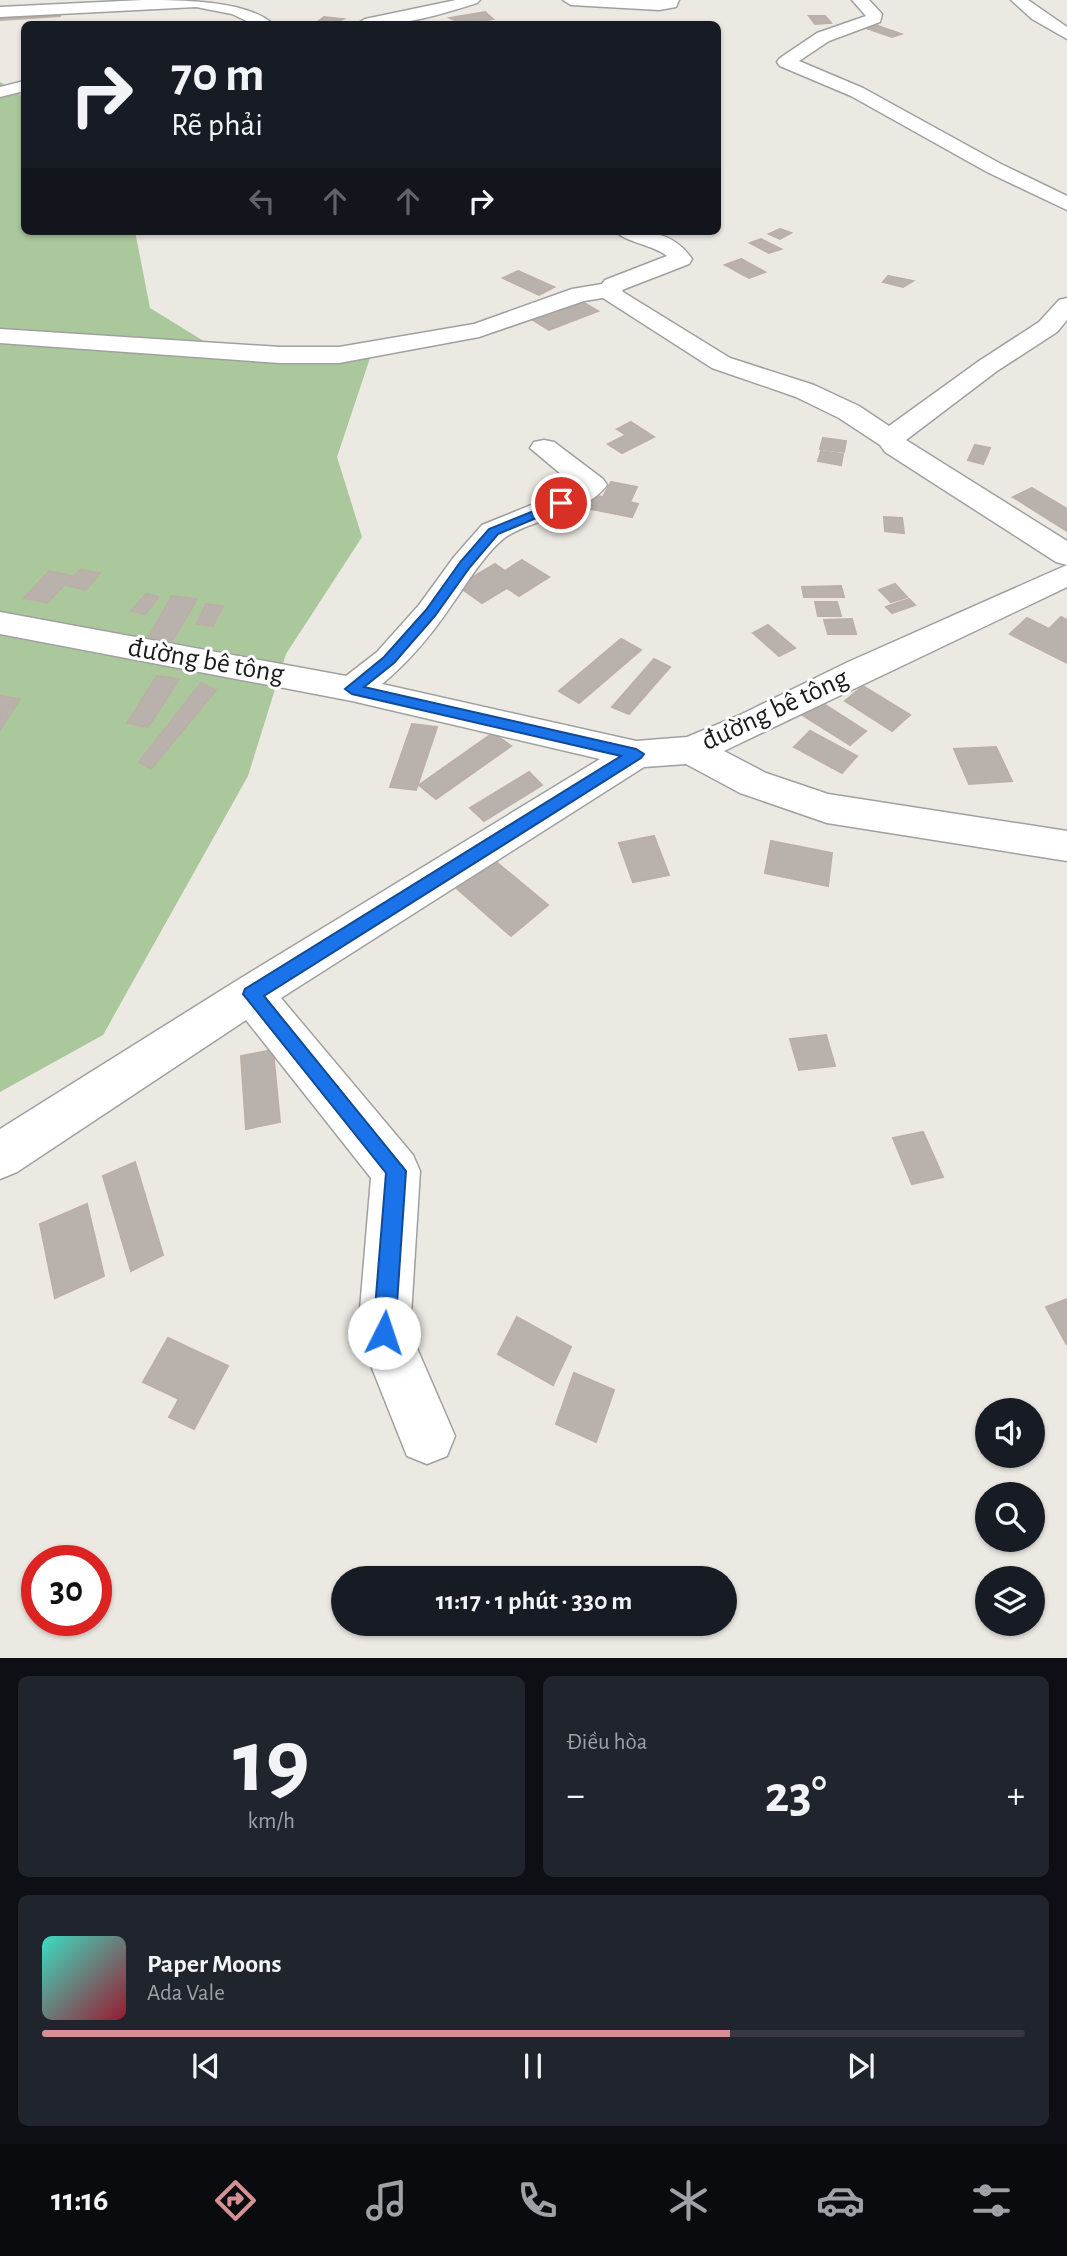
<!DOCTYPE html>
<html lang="vi">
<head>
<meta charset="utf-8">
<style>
	body { margin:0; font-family:"Alegreya Sans",sans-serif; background:#20242c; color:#f1f3f6; height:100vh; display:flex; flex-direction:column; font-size:26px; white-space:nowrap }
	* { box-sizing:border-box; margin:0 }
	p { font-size:23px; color:#9ea1a6 }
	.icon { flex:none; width:38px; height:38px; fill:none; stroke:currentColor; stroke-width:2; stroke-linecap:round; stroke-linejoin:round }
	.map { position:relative; height:1658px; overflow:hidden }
	.side { display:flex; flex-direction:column; gap:18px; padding:18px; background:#0d0f14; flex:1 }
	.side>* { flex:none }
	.top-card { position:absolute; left:21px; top:21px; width:700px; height:214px; border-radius:10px; box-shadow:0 2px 5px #0004; background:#171b24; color:#f1f3f6; overflow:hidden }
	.buttons { position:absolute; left:975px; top:1398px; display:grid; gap:14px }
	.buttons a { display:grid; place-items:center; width:70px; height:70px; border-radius:50%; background:#171b24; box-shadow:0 2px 5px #0004; font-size:35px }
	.speed { position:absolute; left:21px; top:1545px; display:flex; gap:14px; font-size:35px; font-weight:700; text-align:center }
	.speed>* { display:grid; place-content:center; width:91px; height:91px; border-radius:50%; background:#171b24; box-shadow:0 2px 5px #0004; line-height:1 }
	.speed .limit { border:10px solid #d22; background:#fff; color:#111 }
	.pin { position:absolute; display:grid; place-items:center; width:60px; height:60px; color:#fff; margin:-30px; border:4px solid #fff; border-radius:50%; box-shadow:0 2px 7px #0007 }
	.me { position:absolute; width:77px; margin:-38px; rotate:4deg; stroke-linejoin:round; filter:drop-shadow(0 0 5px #0008) }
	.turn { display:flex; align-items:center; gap:24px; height:147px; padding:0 35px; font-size:32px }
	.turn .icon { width:91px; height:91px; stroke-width:2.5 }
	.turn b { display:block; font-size:49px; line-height:60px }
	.lanes { display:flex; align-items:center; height:66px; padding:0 35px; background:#0003; justify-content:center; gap:35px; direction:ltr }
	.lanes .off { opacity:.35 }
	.big { font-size:52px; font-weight:700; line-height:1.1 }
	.side .card { flex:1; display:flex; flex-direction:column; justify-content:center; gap:10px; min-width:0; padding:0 24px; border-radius:10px; background:#20242c }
	.side .dial { align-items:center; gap:0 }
	.dial b { font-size:91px; line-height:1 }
	.song { display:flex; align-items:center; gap:21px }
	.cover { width:84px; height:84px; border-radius:10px; background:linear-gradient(135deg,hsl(170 70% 55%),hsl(350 70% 35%)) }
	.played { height:7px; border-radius:4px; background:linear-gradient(90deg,#d68f93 70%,#363941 70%) }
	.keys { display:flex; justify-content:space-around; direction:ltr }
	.heat { display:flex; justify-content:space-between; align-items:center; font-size:38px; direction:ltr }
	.side .tiles { flex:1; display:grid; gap:18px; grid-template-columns:1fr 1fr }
	.card:last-child { grid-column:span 2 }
	.trip { position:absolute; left:331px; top:1566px; width:406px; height:70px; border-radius:35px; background:#171b24; box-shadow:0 2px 5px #0004; font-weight:700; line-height:70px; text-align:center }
	.menu { display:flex; height:112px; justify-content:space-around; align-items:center; background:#090b0e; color:#9ea1a6 }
	.menu .icon { width:49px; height:49px }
	.menu .selected { color:#d68f93 }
	.menu b { font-size:32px; color:#f1f3f6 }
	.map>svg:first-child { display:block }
	.forest { fill:#aac89c }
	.building { fill:#b9b2ac; stroke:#bcafa7; stroke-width:2 }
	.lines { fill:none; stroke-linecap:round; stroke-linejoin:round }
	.minor-casing { stroke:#a0a0a0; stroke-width:3 }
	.minor { fill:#fff; fill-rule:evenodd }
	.route { fill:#1a73e8; stroke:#114b97; stroke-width:2 }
	.labels { text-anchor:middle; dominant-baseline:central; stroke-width:6; stroke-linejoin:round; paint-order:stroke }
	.street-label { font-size:28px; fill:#1c1c1c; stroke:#fff }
</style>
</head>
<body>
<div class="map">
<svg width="1067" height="1658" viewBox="0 0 1067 1658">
	<rect width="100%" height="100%" fill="#ece9e3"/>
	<polygon class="forest" points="0,82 24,97 24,231 135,231 150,308 233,359 375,343 337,457 362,537 286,654 248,776 103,1035 0,1092"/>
	<g class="building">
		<polygon points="61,10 60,16 0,20 0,14"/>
		<polygon points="485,12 493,19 463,24 450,18"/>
		<polygon points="809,16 825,16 831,23 815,24"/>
		<polygon points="324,17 343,19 332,24 322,24 325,22 319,21"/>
		<polygon points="875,25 901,34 892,37 866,28"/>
		<polygon points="780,229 791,233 780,239 769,234"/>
		<polygon points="761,239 781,249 769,253 750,243"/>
		<polygon points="741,259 765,272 749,278 725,265"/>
		<polygon points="518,271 554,287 539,295 503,278"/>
		<polygon points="888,276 913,281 903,287 883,282"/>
		<polygon points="581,301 598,311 549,330 533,320"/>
		<polygon points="631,422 654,437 622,453 608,444 626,435 617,429"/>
		<polygon points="823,438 846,441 844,452 820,449"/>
		<polygon points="975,445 990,448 983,464 968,460"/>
		<polygon points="821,451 843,454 841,465 818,461"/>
		<polygon points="611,482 637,487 630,502 638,504 632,517 581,507 587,494 603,497"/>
		<polygon points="1032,488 1067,509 1067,531 1013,497"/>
		<polygon points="884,517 902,518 904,533 885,531"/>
		<polygon points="522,560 549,577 519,596 507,588 482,603 458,586 495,564 505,571"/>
		<polygon points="80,570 100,573 86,590 66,585"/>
		<polygon points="49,571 72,576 47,603 24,598"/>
		<polygon points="895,584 907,597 891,602 879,590"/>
		<polygon points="841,586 844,597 804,597 802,587"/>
		<polygon points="146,594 159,597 145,614 131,611"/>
		<polygon points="172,596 197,599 173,640 147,640"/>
		<polygon points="909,599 915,605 892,613 886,607"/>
		<polygon points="815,602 837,602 841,616 818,616"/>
		<polygon points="206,604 223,606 213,626 197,624"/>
		<polygon points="1061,617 1067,620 1067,663 1010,634 1027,618 1049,629"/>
		<polygon points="852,619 856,634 828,634 824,620"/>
		<polygon points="768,625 795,648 779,656 753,633"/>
		<polygon points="621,639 641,650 579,703 559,691"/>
		<polygon points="654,659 670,667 629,714 612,707"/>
		<polygon points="157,676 179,679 148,727 127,723"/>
		<polygon points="201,683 216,690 151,769 139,762"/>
		<polygon points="863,686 910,715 892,731 845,701"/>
		<polygon points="0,696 20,699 0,730"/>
		<polygon points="816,699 866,731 850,745 799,713"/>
		<polygon points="412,724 437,727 416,790 390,787"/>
		<polygon points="810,731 857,756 842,773 794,747"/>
		<polygon points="493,733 511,746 436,799 419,785"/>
		<polygon points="996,747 1012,781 969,784 954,749"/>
		<polygon points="529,772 542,785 484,821 470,808"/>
		<polygon points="654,836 669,875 633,882 619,843"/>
		<polygon points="771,841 832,853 828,886 765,873"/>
		<polygon points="490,857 548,905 511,936 453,885"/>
		<polygon points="826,1035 835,1066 799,1070 790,1039"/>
		<polygon points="273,1050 280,1122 246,1129 241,1056"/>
		<polygon points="923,1132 943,1177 912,1184 893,1138"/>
		<polygon points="135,1162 163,1255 131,1271 103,1176"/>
		<polygon points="87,1204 104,1276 55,1298 40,1224"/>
		<polygon points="1067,1299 1067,1345 1046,1307"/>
		<polygon points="517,1317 571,1347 553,1385 498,1354"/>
		<polygon points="168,1338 228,1366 194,1429 169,1417 179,1399 143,1382"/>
		<polygon points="574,1373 614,1390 596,1442 556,1424"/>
	</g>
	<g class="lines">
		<defs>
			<g id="minor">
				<path d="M143,0C180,0 246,0 273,24H253L232,14L196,7L0,17V7Z"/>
				<path d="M456,0H480L477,3C439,15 398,28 357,24L365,19Z"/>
				<polygon points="563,0 679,0 676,7 659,10 571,5"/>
				<polygon points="852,0 869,0 882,14 880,22 829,41 799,61 863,88 1001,164 1067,196 1067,210 987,172 851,96 780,66 777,62 780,58 817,33 866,16"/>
				<polygon points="1011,0 1028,0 1067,27 1067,39 1032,19"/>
				<polygon points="24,81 24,91 0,97 0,87"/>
				<path d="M616,231C647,231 673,231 692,259L689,264L622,290L623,292L730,358L814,385L859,406L889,426L979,361L1039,322L1059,300L1067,298V320L1057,332L997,371L906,440L1067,541V565L1056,562L885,452L880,445L839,418L796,397L712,368L603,298L584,301L479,337L339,363H280L0,343V329L280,347H339L474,324L572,289L602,284L605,280L667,256C654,245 624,242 616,231Z"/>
				<path d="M544,440L554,442L603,479L607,485C588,513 527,520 503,539C483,556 468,582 453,603C433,633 410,661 382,684L636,741L687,737L740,715L848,662L1067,565V587L724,751L766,773L828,794L1067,831V861L827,823L740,793L686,764L644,767L281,998L413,1155L420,1171L410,1332L455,1436L447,1456L427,1464L407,1456L358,1333L371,1178L246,1020L17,1172L0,1179V1129L236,981L600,759L352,701L0,634V612L346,676L377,652L419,605L454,557L482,525L551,497L573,484L530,448L534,442Z"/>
			</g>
		</defs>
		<use href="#minor" class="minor-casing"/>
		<use href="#minor" class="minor"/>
	</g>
	<polygon class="route" points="561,500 565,501 565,506 498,534 470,567 435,616 394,663 364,687 636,749 644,754 641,758 264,996 406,1171 395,1333 391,1341 384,1344 376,1341 373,1333 386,1173 243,994 245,989 621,756 352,694 345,689 384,657 426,610 461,561 489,529"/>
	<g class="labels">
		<g class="street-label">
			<text transform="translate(206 661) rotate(10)">đường bê tông</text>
			<text transform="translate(775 710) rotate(-25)">đường bê tông</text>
		</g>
	</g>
</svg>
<div class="buttons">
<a><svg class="icon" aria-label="sound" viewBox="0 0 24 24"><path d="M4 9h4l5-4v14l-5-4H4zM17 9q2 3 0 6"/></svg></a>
<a><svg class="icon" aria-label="search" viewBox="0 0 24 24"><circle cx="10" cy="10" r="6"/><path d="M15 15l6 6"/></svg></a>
<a><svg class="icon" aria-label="layers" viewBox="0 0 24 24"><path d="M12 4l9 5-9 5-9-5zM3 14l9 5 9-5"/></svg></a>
</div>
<div class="speed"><div class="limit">30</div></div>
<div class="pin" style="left:561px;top:503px;background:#d93025"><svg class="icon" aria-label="arrive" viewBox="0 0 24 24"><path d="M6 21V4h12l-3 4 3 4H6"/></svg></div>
<svg class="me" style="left:384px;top:1333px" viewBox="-20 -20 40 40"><circle r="19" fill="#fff"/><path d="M0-13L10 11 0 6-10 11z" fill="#1a73e8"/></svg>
<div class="trip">11:17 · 1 phút · 330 m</div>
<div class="top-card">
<div class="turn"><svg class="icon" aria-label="right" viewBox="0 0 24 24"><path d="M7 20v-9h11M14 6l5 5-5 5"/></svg><div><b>70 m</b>Rẽ phải</div></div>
<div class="lanes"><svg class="icon off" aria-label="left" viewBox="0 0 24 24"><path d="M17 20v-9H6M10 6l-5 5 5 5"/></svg><svg class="icon off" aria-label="ahead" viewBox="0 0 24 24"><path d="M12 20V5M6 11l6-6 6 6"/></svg><svg class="icon off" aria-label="ahead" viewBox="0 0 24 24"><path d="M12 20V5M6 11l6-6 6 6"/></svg><svg class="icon" aria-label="right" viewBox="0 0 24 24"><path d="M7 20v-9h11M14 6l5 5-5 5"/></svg></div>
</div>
</div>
<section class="side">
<div class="tiles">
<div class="card dial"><b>19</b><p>km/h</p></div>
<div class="card"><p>Điều hòa</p>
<div class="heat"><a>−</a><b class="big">23°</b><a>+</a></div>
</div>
<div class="card">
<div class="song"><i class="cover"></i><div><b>Paper Moons</b><p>Ada Vale</p></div></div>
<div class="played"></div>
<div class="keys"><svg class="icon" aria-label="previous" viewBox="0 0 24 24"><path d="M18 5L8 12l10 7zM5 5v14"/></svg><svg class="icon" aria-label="pause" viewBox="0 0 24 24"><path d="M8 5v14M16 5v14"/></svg><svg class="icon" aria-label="next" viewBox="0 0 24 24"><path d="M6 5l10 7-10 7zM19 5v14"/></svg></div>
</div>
</div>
</section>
<nav class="menu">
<b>11:16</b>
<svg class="icon selected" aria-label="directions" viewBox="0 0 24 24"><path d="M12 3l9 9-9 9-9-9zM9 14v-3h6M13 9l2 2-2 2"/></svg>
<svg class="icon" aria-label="music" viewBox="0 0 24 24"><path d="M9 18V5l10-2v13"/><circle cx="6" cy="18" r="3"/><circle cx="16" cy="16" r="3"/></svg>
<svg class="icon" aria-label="phone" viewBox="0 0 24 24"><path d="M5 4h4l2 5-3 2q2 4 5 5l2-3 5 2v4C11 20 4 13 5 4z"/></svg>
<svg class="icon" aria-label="climate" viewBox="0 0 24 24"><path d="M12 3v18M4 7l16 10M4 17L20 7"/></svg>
<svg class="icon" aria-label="car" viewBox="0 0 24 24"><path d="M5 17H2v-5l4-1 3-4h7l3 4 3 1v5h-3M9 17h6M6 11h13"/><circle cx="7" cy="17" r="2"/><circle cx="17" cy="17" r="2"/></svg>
<svg class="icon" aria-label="filters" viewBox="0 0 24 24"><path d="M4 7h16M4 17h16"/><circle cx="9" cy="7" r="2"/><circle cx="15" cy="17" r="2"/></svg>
</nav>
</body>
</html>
